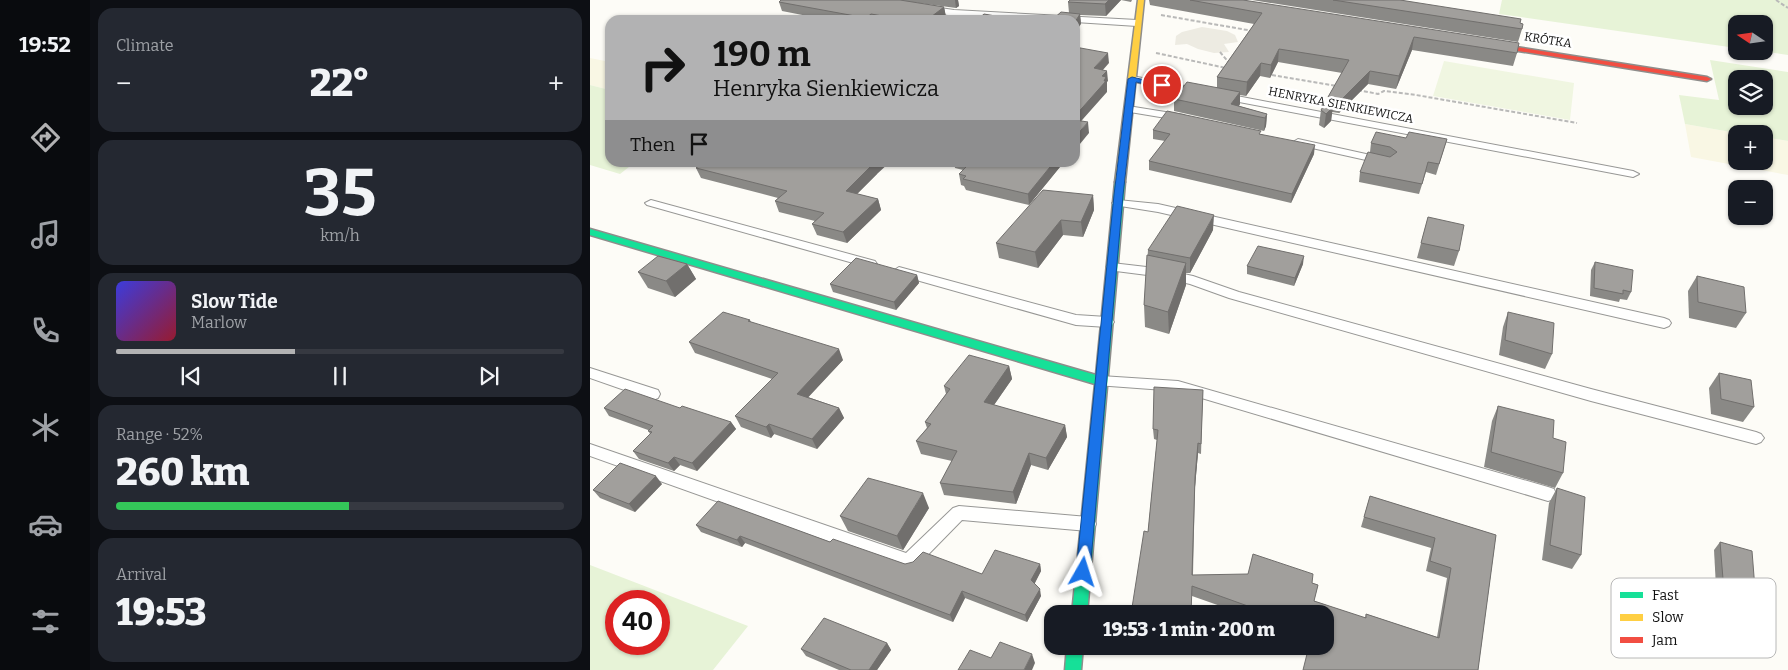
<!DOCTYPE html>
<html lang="en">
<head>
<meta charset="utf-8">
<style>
	body { margin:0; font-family:Bitter,serif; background:#242831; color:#f1f3f6; height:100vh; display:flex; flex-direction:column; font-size:19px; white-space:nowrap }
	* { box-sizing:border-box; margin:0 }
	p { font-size:16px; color:#9ea1a6 }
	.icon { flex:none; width:28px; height:28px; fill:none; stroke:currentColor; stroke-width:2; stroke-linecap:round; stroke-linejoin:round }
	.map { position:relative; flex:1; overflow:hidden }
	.drawer { display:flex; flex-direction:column; gap:8px; padding:8px; background:#0d0f14; width:500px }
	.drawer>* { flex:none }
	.banner { position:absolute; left:15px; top:15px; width:475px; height:152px; border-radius:15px; box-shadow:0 1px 4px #0004; background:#b2b2b3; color:#111; overflow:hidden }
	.needle { width:32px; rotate:283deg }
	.fabs { position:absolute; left:1138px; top:15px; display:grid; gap:10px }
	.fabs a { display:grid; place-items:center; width:45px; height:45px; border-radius:10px; background:#171b24; box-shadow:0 1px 4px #0004; font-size:25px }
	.speed { position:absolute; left:15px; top:590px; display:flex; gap:10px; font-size:25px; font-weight:700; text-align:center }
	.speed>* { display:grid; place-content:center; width:65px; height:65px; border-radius:50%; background:#171b24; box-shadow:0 1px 4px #0004; line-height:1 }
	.speed .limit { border:8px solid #d22; background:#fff; color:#111 }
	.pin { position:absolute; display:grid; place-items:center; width:42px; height:42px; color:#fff; margin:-21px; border:2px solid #fff; border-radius:50%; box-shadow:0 1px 5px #0007 }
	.me { position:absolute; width:55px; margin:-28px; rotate:6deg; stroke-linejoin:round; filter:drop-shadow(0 0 4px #0008) }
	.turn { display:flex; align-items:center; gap:18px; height:105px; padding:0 25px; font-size:22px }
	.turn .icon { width:65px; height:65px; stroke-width:2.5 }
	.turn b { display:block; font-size:35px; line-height:42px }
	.then { display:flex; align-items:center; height:48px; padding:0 25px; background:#0003; gap:10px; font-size:19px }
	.big { font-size:38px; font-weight:800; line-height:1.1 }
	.drawer .card { flex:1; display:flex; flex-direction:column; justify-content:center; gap:8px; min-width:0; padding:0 18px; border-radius:15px; background:#242831 }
	.drawer .dial { align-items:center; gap:0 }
	.dial b { font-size:65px; line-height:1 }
	.song { display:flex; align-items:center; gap:15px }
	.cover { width:60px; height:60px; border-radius:8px; background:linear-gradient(135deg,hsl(240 70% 55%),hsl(350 70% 35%)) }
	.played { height:5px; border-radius:2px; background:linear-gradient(90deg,#b2b2b3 40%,#363941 40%) }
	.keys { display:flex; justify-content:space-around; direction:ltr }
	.heat { display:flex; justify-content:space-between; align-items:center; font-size:28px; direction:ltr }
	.charge { height:8px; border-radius:4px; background:linear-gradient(90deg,#34c759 52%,#363941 0) }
	.trip { position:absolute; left:454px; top:605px; width:290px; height:50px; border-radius:15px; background:#171b24; box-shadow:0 1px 4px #0004; font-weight:800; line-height:50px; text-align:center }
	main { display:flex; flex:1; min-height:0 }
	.menu { display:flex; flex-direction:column; width:90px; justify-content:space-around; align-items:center; background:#090b0e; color:#9ea1a6 }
	.menu .icon { width:35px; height:35px }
	.menu .active { color:#b2b2b3 }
	.menu b { font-size:22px; color:#f1f3f6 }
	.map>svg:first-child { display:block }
	.farmland { fill:#f9f7e4 }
	.green { fill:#e7f3d7; fill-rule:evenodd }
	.pitch { fill:#f0f6e1 }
	.plaza { fill:#edebe2 }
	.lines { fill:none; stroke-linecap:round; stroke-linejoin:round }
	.lane-casing { stroke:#979795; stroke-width:2 }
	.fast-casing { stroke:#8e8d8b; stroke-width:3 }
	.slow-casing { stroke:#8e8d8b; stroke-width:3 }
	.jam-casing { stroke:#8e8d8b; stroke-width:3 }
	.path { stroke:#b9b9b8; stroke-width:2; stroke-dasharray:4 2; stroke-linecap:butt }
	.lane { fill:#fffffe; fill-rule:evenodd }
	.fast { fill:#16e098; fill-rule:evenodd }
	.slow { fill:#ffcf43; fill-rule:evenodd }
	.jam { fill:#f24e42; fill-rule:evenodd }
	.wall { fill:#8a8986 }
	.shaded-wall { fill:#716f6d }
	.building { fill:#a19f9c; stroke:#716f6d }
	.route { fill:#1a73e8; stroke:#114b97 }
	.labels { text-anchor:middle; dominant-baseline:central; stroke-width:5; stroke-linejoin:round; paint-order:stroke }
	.far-street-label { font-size:12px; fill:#111; stroke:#fff }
	.key { fill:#fff; stroke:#b8b8b8; stroke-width:1 }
	.key-label { font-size:14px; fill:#111 }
</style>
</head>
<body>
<main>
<nav class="menu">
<b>19:52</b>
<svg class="icon active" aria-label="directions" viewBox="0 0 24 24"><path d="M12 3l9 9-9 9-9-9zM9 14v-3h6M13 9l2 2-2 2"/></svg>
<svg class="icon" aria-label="music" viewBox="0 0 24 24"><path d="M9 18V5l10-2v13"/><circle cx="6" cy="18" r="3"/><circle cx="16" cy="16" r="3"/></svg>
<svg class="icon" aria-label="phone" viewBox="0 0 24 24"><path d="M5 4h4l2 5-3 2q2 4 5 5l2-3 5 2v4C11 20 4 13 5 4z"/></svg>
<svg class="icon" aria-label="climate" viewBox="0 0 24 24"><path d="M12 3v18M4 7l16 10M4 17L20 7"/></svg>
<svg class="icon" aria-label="car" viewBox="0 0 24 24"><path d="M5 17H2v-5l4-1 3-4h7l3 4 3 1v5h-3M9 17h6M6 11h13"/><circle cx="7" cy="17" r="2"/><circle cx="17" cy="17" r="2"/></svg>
<svg class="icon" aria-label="filters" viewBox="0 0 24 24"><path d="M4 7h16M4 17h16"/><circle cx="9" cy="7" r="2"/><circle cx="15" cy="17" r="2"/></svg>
</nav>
<section class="drawer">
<div class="card"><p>Climate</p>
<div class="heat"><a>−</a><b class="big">22°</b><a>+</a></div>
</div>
<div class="card dial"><b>35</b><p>km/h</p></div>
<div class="card">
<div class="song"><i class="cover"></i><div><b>Slow Tide</b><p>Marlow</p></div></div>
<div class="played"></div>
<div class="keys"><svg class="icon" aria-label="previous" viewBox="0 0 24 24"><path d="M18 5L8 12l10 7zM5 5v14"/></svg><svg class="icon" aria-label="pause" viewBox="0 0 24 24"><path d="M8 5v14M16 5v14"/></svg><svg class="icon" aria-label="next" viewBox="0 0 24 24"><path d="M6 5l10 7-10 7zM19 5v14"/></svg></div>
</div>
<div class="card"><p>Range · 52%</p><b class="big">260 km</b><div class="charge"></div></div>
<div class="card"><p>Arrival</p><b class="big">19:53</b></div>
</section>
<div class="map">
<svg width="1198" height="670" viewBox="0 0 1198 670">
	<rect width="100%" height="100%" fill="#fdfcf7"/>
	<g class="farmland">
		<polygon points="0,58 20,62 20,90 0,85"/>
		<polygon points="1095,124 1152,134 1146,134 1146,161 1174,161 1174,137 1198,141 1198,175 1101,157"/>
	</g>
	<g class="green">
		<polygon points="912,0 1198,0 1198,55 1171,51 1174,51 1174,24 1146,24 1146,48 909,14"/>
		<path d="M1120,60L1198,72V141L1174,137V134H1152L1095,124L1089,95L1129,100ZM1146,79H1174V106H1146Z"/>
		<polygon points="0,85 20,90 20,162 44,163 30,174 0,165"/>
		<path d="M0,565L158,626L123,670H0ZM69,601V644H26V601Z"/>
	</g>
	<polygon class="pitch" points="854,61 984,83 980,120 843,96"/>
	<polygon class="plaza" points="612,27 637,31 645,35 648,42 634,44 639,52 624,53 608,49 597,44 585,45 586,36 592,32"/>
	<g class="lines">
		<defs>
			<g id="lane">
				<polygon points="336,6 364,10 547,20 551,23 547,26 485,22 485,20 364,16 333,11 332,9"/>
				<polygon points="542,76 610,89 615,92 610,95 539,81 539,77"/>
				<polygon points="631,93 1043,171 1049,174 1043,177 628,98 628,94"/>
				<polygon points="538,106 594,115 599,118 594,121 534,111 534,107"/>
				<polygon points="708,139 794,158 799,161 794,164 704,144 703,142"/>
				<polygon points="61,200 285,261 287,264 281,268 57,205 55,203"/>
				<polygon points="528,200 568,204 1074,318 1079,320 1081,323 1079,326 1074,328 568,212 524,205 522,203"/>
				<polygon points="522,263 565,268 603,276 649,292 1001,389 1166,432 1171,434 1174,438 1171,442 1166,444 1001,401 639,298 600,284 565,276 518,270 516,267 518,264"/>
				<polygon points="309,267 486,315 517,317 522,319 524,322 522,325 517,327 486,325 305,274 303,271"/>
				<polygon points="0,368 68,390 70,394 68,398 63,400 0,378"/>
				<polygon points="511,376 588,381 958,487 964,489 966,494 964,499 958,501 588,391 506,385 504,381 506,377"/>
				<polygon points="0,444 316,553 363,508 369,506 498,517 504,519 506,524 504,529 498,531 372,520 325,568 319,570 0,456"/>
			</g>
			<g id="fast">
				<polygon points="530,179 535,182 497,614 482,614 505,384 0,235 0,229 506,375 525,182"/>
				<polygon points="477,646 493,646 491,670 475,670"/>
			</g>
			<polygon id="slow" points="548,0 554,0 535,182 530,185 525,182"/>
			<polygon id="jam" points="888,41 1117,77 1121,79 1117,81 891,45 888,45"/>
		</defs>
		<use href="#lane" class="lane-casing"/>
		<use href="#fast" class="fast-casing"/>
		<use href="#slow" class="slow-casing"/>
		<use href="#jam" class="jam-casing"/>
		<g class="path">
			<polyline points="1186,0 1198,8"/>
			<polyline points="571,15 663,31"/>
			<polyline points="630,52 640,64"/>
			<polyline points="566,53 636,68"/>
			<polyline points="682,75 747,86"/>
			<polyline points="768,90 788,94 794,91 826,95 987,123"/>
		</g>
		<use href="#lane" class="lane"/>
		<use href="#fast" class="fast"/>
		<use href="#slow" class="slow"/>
		<use href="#jam" class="jam"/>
	</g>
	<g class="wall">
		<polygon points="191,0 368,0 369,6 366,8 321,2 354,7 356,17 352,20 238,20 192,11 189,2"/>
		<polygon points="480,0 542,0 541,2 531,0 516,16 490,15 491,24 479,13 478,2"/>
		<polygon points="559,0 653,0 927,53 923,66 822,50 806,89 778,84 749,113 742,112 741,121 734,128 729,125 731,110 737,106 738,97 752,73 688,62 680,78 670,76 656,96 650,95 650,104 649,106 677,114 676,126 674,131 584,111 584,99 627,87 627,77 664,24 560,5"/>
		<polygon points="662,0 810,0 930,23 932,29 928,42"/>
		<polygon points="563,130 671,134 724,154 701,203 559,170 559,161 575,141 563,139"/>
		<polygon points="816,138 857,139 846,175 836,172 829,194 769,182 770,172 780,152 781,143"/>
		<polygon points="364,162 474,162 439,205 376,190 374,186 371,185 369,174 373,170 365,168"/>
		<polygon points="184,164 287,174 267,194 288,199 291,210 257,243 227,235 222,224 225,221 189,212 185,201 188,198 111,178 106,168"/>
		<polygon points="503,195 504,210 493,237 473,235 448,268 409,258 406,243"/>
		<polygon points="838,217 869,251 864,266 827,258"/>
		<polygon points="623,230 600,273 596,273 596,285 579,334 555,327 554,305 558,250"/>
		<polygon points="1005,262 1041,292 1037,300 1030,299 1029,302 1000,296 1001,270"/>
		<polygon points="97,264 106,279 85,297 58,288 48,272"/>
		<polygon points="713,264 704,286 657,274 657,266"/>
		<polygon points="327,275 329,283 306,310 243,292 240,284"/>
		<polygon points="1107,276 1156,313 1146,328 1099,318 1098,291"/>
		<polygon points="918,312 962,354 955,369 909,355 913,327"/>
		<polygon points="160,320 161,322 253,360 218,397 249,408 254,418 227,449 184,434 181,438 151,427 145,416 182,379 105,353 99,342"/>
		<polygon points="419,366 422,379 404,405 475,425 477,437 458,470 441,465 426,504 354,495 350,483 362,461 331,454 326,441 337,428 335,422 356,394 354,386"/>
		<polygon points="1129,373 1164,407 1153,422 1121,414 1119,388"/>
		<polygon points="613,390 611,454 608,453 605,487 603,575 722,583 728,585 724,601 775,618 776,614 847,637 857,578 836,571 841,548 771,527 780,496 906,535 888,670 735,614 653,614 602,596 558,532 567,440 564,439 563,429"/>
		<polygon points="908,406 973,473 965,488 894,467 902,421"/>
		<polygon points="14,408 90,408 141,422 146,429 107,471 90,465 84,471 49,459 43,451 60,434 58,430 19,416"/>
		<polygon points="72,484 45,512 10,498 3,490"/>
		<polygon points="967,488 991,555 982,569 952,560 959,503"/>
		<polygon points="339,508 313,550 258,531 250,516"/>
		<polygon points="106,525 240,542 315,564 392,574 450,564 451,571 444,584 451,596 437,622 375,598 363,622 155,543 152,547 111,532"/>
		<polygon points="1130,542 1165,589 1158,597 1126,587 1124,550"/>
		<polygon points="297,643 301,650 287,670 249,670 216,656 211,649"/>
		<polygon points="579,646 600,646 600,648"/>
	</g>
	<g class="shaded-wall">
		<polygon points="365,0 368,0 369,6 366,8"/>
		<polygon points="519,0 531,0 516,16 515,4"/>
		<polygon points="354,7 356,17 352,20 337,20"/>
		<polygon points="281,14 283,20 276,20 276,18"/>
		<polygon points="490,14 491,24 485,33 485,22"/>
		<polygon points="824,37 822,50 806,89 809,76"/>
		<polygon points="689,49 688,62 680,78 681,65"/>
		<polygon points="518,53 519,63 505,79 504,68"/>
		<polygon points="671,63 670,76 656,96 657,82"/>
		<polygon points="517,71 518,81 517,82 517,92 485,128 485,116 512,76"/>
		<polygon points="780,71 778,84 749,113 751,100"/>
		<polygon points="650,92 650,104 644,112 641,104"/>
		<polygon points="743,107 741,121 734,128 736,114"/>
		<polygon points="677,114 676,126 674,131 675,118"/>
		<polygon points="498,122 499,133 485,150 485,137"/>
		<polygon points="725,145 724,154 701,203 702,194"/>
		<polygon points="285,162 300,162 287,174 259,202 256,191"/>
		<polygon points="464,162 474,162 439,205 438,194"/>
		<polygon points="503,195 504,210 493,237 491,222"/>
		<polygon points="288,199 291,210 257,243 253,232"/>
		<polygon points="624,215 623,230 600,273 600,258"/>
		<polygon points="471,220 473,235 448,268 445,252"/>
		<polygon points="714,256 713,264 704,286 705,278"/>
		<polygon points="596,263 596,285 579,334 578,312"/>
		<polygon points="97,264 106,279 85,297 76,281"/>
		<polygon points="327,275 329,283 306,310 304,302"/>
		<polygon points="249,349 253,360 212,404 207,394"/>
		<polygon points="419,366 422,379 397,415 394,402"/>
		<polygon points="249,408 254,418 227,449 222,439"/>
		<polygon points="141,422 146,429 107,471 102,463"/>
		<polygon points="179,424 184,434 181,438 176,427"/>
		<polygon points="475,425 477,437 458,470 456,458"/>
		<polygon points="608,443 608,453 605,487 605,477"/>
		<polygon points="439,453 441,465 426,504 423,492"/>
		<polygon points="84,457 90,465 84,471 78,463"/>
		<polygon points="66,476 72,484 45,512 39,504"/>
		<polygon points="333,493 339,508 313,550 307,536"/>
		<polygon points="150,536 155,543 152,547 147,540"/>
		<polygon points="450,564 451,571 443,587 441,580"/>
		<polygon points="450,589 451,596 437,622 435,615"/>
		<polygon points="372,591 375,598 363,622 360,615"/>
		<polygon points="297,643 301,650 287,670 279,670"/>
		<polygon points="442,654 445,663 442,670 434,670"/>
	</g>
	<g class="building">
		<polygon points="191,0 310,0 354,7 337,20 315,20 281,14 276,18 189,2"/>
		<polygon points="480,0 519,0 515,4 478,2"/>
		<polygon points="600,0 653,0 929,43 927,53 824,37 809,76 780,71 751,100 738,97 759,60 689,49 681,65 671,63 657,82 627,77 672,13"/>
		<polygon points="743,0 810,0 931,19 930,23 933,24 932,29"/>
		<polygon points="471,12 490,14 485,22 485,20 462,20"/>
		<polygon points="394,14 428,20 387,20"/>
		<polygon points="485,47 518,53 504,68 517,71 512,76 516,77 514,81 516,81 485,116"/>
		<polygon points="597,82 650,92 641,104 677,114 675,118 584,99"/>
		<polygon points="734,105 743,107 736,114 731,110"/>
		<polygon points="577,111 671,131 669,134 725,145 702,194 559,161 580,134 563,130"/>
		<polygon points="485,120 498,122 485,137"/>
		<polygon points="786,132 816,138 819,132 857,139 849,164 838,162 832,184 770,172 778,152 800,157 807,152 800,147 781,143"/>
		<polygon points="114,162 177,162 184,164 186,162 285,162 256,191 288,199 253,232 222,224 234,213 185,201 197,191 106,168"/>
		<polygon points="381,162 464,162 438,194 373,179 376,176 369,174"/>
		<polygon points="453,190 503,195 491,222 471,220 445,252 406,243"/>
		<polygon points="587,206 624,215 600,258 558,250"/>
		<polygon points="838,217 874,225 869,251 831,243"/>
		<polygon points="668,246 714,256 705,278 657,266"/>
		<polygon points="557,255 596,263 578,312 554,305"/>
		<polygon points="68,256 97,264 76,281 48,272"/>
		<polygon points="266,258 327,275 304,302 240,284"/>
		<polygon points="1005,262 1043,270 1041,292 1033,290 1033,294 1004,288"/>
		<polygon points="1107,276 1154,287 1156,313 1108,302"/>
		<polygon points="133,312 160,320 158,321 249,349 207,394 249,408 222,439 179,424 176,427 145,416 188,373 99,342"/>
		<polygon points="918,312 964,323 962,354 915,340"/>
		<polygon points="379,355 419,366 394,402 475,425 456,458 439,453 423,492 350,483 367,451 326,441 341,424 335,422 360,389 354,386"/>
		<polygon points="1129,373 1161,380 1164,407 1131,399"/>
		<polygon points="564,387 613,390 611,444 608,443 605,477 602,575 658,574 663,554 723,574 722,583 728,585 724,601 776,618 776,614 849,638 861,568 840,561 845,538 774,517 780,496 906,535 888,670 713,670 719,646 735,646 735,614 680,614 602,586 601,614 541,614 554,531 558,532 568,430 563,429"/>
		<polygon points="35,389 90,408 92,406 141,422 102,463 84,457 78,463 43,451 62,432 58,431 63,426 14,408"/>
		<polygon points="908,406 964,420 963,438 976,442 973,473 901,452"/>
		<polygon points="30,463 66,476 39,504 3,490"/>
		<polygon points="278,478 333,493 307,536 250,516"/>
		<polygon points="967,488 995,497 991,555 960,545"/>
		<polygon points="128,501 240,542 243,539 315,564 323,562 333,552 392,574 405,550 450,564 441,580 450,589 435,615 372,591 360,615 150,536 147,540 106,525"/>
		<polygon points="1130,542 1162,551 1165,589 1133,579"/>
		<polygon points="234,618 297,643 279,670 261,670 211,649"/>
		<polygon points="410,642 442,654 434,670 368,670 380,650 401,658"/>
	</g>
	<polygon class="route" points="542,77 576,85 572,88 546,82 533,195 500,572 498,577 493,579 488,577 486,572 524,195 538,79"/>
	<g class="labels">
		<g class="far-street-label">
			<text transform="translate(958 40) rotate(9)">KRÓTKA</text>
			<text transform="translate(751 105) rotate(11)">HENRYKA SIENKIEWICZA</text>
		</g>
	</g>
	<rect x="1021" y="578" width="165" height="80" rx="8" class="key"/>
	<rect x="1030" y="592" width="23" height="6" fill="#16e098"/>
	<rect x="1030" y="614" width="23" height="7" fill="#ffcf43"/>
	<rect x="1030" y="637" width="23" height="6" fill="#f24e42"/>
	<g class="key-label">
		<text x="1062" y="600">Fast</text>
		<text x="1062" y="622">Slow</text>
		<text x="1062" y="645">Jam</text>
	</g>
</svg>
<div class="fabs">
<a><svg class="needle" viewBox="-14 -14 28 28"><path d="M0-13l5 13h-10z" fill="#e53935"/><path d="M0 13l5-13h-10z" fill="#9ea1a6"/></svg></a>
<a><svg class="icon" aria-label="layers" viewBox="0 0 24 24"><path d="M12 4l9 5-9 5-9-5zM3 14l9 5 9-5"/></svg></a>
<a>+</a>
<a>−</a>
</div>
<div class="speed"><div class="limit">40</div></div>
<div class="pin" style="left:572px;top:85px;background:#d93025"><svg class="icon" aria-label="arrive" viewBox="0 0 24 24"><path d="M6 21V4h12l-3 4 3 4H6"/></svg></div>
<svg class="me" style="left:493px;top:572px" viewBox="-20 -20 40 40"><path d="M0-17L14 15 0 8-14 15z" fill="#1a73e8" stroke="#fff" stroke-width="4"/></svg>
<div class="trip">19:53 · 1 min · 200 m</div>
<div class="banner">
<div class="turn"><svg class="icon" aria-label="right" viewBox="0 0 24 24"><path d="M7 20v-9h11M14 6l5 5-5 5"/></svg><div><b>190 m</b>Henryka Sienkiewicza</div></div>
<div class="then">Then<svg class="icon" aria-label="arrive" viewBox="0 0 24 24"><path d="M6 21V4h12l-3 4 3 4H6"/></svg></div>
</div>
</div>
</main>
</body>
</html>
